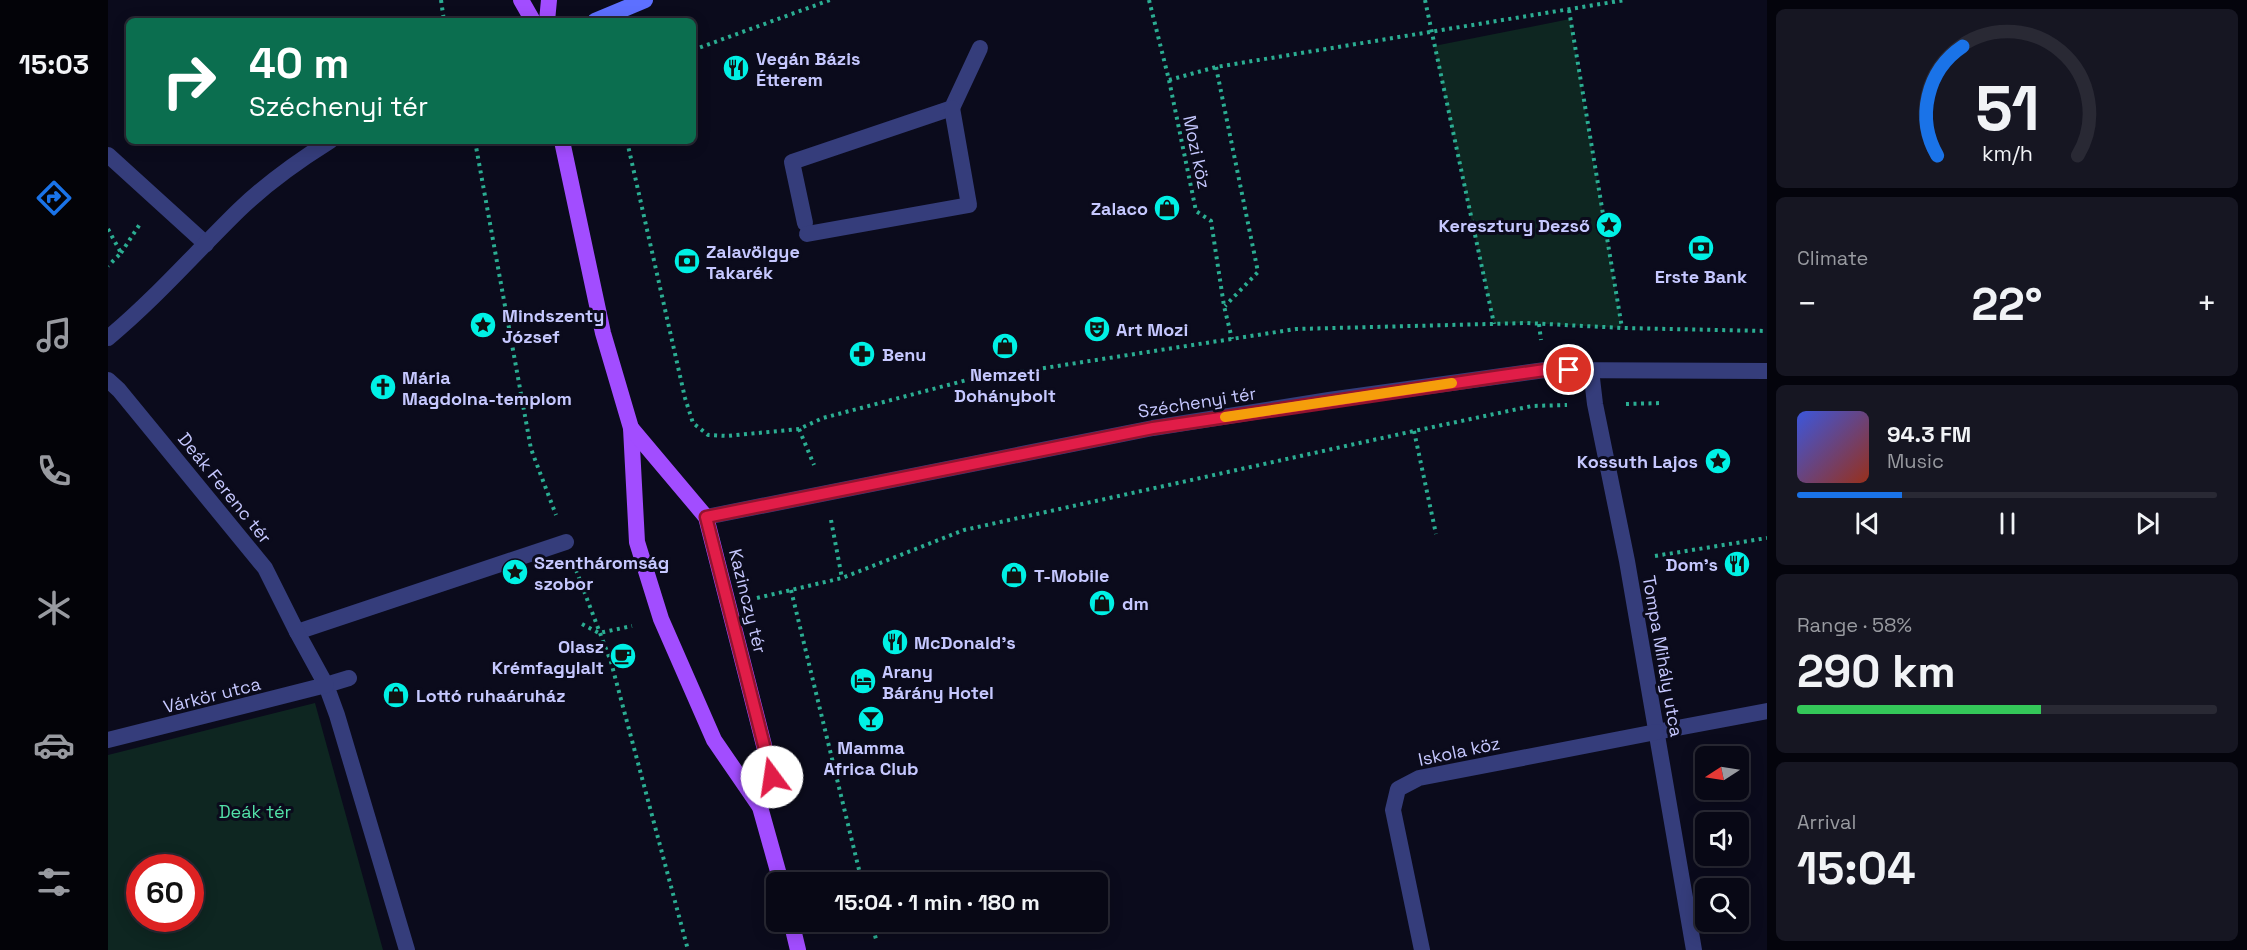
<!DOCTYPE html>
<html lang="en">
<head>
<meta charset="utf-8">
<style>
	body { margin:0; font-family:"Space Grotesk",sans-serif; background:#161622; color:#f1f3f6; height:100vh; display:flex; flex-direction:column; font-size:22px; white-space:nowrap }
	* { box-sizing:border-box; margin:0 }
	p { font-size:20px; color:#989aa0 }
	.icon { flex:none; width:33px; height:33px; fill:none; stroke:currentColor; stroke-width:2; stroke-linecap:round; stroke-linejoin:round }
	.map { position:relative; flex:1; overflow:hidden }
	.sheet { display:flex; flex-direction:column; gap:9px; padding:9px; background:#04040c; width:480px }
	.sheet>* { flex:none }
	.top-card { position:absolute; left:18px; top:18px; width:570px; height:126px; border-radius:9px; box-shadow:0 3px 15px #0003,0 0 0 2px #292934; background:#0b6e4f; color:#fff; overflow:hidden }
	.needle { width:39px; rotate:258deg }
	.tools { position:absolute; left:1587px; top:746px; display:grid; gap:12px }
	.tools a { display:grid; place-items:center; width:54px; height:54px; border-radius:9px; background:#080815; box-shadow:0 3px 15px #0003,0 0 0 2px #292934; font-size:30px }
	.speed { position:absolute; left:18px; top:854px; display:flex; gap:12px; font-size:30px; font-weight:700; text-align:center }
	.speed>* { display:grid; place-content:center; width:78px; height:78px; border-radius:50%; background:#080815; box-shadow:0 3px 15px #0003,0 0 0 2px #292934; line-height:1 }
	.speed .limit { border:9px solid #d22; background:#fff; color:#111 }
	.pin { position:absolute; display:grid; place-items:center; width:51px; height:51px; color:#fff; margin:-26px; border:3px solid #fff; border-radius:50%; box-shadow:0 2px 6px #0007 }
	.me { position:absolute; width:66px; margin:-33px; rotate:346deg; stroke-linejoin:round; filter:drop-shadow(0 0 4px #0008) }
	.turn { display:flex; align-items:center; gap:21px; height:126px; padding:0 24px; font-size:27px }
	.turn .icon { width:78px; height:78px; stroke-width:2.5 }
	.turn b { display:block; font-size:42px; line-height:51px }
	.big { font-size:45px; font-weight:700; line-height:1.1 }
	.sheet .card { flex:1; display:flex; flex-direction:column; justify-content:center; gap:9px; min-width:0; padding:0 21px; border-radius:9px; background:#161622 }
	.sheet .dial { align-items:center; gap:0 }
	.dial svg { height:156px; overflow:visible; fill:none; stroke:#292934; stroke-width:7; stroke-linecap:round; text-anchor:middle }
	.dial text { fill:#f1f3f6; stroke:none }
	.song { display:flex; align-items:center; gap:18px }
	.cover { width:72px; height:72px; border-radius:9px; background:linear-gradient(135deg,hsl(230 70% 55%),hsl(10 70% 35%)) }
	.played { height:6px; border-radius:3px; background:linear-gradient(90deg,#1a73e8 25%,#292934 25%) }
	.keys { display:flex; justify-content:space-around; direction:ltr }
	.heat { display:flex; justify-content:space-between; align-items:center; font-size:33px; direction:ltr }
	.charge { height:9px; border-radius:4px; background:linear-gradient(90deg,#34c759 58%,#292934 0) }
	.trip { position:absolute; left:658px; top:872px; width:342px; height:60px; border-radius:9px; background:#080815; box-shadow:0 3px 15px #0003,0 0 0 2px #292934; font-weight:700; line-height:60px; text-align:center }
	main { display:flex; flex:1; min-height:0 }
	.menu { display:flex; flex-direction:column; width:108px; justify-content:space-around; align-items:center; background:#030308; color:#989aa0 }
	.menu .icon { width:42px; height:42px }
	.menu .current { color:#1a73e8 }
	.menu b { font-size:27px; color:#f1f3f6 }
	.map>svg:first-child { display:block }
	.green { fill:#0e2621; fill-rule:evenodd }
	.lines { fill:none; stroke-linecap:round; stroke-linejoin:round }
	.path { stroke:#2bad92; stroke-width:4; stroke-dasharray:3 4.5; stroke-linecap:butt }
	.service { stroke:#353d7b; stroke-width:16 }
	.pedestrian { stroke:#353d7b; stroke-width:16 }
	.minor { stroke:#353d7b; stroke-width:16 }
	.tertiary { stroke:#353d7b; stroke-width:16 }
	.secondary { stroke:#5d70ff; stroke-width:16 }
	.primary { stroke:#a24dff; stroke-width:16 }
	.route-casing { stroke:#92132f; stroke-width:15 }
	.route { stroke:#e11d48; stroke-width:10 }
	.slow { stroke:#f59e0b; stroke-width:10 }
	.labels { text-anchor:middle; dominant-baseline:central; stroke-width:6; stroke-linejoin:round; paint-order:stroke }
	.poi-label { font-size:18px; font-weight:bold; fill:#c6c8ff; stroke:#0b0b1c; text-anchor:start }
	.street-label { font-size:18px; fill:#c6c8ff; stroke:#0b0b1c }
	.park-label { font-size:18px; fill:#52dfa7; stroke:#0b0b1c }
</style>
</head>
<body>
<main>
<nav class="menu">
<b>15:03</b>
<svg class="icon current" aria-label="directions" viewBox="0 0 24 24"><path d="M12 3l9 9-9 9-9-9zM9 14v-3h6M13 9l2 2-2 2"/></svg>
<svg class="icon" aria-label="music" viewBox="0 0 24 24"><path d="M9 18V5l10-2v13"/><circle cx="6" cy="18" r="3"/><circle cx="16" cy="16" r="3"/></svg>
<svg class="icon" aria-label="phone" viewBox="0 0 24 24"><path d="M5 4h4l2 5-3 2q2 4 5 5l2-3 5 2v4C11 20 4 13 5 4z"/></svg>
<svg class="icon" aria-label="climate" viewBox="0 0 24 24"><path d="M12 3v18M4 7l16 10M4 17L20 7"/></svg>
<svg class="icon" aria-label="car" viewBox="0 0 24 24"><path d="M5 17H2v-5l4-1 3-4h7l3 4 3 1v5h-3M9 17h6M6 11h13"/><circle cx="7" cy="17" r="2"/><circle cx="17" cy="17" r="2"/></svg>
<svg class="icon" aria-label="filters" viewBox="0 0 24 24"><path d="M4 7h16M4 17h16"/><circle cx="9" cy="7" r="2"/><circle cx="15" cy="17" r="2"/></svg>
</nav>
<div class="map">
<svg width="1659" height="950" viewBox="0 0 1659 950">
	<rect width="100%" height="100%" fill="#0b0b1c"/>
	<g class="green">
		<polygon points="1462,19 1514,328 1419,323 1386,324 1326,46"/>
		<path d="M207,703L275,950H0V755ZM32,867H82V918H32Z"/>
	</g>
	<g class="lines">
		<g class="path">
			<polyline points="333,0 336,21"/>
			<polyline points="1041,0 1061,80 1088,211 1103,221 1116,306 1124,339"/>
			<polyline points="1317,0 1386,324"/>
			<polyline points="1461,10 1514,328"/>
			<polyline points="585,50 722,0"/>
			<polyline points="1108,67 1150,272 1117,306"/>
			<polyline points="1061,80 1108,67 1517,0"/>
			<polyline points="367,141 423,449 448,515"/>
			<polyline points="519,141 577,398 585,423 600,435 619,436 691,429 715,418 859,380 1188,329 1419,323 1514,328 1659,331"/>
			<polyline points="0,229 13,253 0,266"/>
			<polyline points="13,253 32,224"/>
			<polyline points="1431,324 1433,340"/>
			<polyline points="1518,404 1555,403"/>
			<polyline points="691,429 706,465"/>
			<polyline points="1306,431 1328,534"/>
			<polyline points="723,520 734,578"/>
			<polyline points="1547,556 1659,538"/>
			<polyline points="468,570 503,662 580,950"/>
			<polyline points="683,590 754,882"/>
			<polyline points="649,598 734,578 856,530 1306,431 1424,406 1459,405"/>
			<polyline points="474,624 491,633 524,626"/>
			<polyline points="763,921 768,939"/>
		</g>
		<g class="service">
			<polyline points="697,223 684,162 844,108 872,48"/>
			<polyline points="699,234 861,205 844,108"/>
			<polyline points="1548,732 1659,711"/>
		</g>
		<g class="pedestrian">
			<polyline points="189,632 458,542"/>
			<polyline points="241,678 218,685 229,715 299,950"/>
		</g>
		<g class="minor">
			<polyline points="0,155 98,244"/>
			<polyline points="1483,370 1487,404 1519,561 1586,950"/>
			<polyline points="0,380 11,390 157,568 189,632 218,685 0,740"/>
			<polyline points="1314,950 1285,810 1290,789 1311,778 1548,732"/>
		</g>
		<g class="tertiary">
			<path d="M0,338C47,299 87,253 131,210C158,184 190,161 222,141"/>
			<polyline points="598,517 1045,428 1221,400 1437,370 1659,371"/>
		</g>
		<polyline class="secondary" points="487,21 537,0"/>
		<g class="primary">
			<polyline points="413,0 425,21"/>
			<polyline points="439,21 441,0"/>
			<polyline points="454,141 495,333 523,428 529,542 553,619 606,740 652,807 673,882"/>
			<polyline points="523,428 598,517 664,777 652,807"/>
			<polyline points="683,921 690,950"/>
		</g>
	</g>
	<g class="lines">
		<defs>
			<polyline id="route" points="664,777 598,517 1045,428 1394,376 1437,370 1461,370"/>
		</defs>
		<use href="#route" class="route-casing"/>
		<use href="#route" class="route"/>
		<polyline class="slow" points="1117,417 1344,383"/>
	</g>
	<defs>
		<symbol id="restaurant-disc" viewBox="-11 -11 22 22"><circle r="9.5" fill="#00f1e5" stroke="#0b0b1c"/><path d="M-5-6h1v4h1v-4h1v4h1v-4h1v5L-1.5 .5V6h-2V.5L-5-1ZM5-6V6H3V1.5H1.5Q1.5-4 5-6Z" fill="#111"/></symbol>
		<symbol id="shop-disc" viewBox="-11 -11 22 22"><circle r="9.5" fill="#00f1e5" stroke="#0b0b1c"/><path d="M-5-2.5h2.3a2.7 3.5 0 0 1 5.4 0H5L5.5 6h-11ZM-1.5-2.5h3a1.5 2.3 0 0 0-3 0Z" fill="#111"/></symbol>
		<symbol id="sight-disc" viewBox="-11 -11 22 22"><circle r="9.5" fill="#00f1e5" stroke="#0b0b1c"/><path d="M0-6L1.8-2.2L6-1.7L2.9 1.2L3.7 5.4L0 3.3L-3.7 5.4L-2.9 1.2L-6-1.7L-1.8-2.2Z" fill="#111"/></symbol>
		<symbol id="bank-disc" viewBox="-11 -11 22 22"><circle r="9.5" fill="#00f1e5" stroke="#0b0b1c"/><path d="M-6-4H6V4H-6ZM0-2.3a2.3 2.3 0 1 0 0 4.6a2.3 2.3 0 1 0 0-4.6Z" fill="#111"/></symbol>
		<symbol id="theatre-disc" viewBox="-11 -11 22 22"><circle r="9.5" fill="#00f1e5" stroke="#0b0b1c"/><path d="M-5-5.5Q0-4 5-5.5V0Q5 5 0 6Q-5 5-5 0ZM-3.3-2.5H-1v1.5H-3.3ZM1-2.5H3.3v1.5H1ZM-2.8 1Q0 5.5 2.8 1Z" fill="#111"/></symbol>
		<symbol id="pharmacy-disc" viewBox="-11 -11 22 22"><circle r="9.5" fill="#00f1e5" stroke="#0b0b1c"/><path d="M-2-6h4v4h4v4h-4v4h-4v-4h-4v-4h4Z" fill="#111"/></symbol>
		<symbol id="church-disc" viewBox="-11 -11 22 22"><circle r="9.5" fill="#00f1e5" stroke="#0b0b1c"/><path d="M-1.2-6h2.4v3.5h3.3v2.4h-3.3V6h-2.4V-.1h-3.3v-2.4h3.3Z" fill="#111"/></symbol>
		<symbol id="cafe-disc" viewBox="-11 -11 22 22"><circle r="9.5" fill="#00f1e5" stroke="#0b0b1c"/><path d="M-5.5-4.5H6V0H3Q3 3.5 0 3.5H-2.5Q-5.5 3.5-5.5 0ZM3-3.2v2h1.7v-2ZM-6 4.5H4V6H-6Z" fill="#111"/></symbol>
		<symbol id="hotel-disc" viewBox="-11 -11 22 22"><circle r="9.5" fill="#00f1e5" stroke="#0b0b1c"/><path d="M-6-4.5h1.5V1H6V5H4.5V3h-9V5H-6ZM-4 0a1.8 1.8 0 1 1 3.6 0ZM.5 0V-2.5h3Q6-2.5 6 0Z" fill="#111"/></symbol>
		<symbol id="bar-disc" viewBox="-11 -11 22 22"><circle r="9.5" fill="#00f1e5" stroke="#0b0b1c"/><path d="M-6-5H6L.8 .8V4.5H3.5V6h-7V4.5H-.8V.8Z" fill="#111"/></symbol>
	</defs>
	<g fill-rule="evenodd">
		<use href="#restaurant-disc" x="613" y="53" width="30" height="30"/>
		<use href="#shop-disc" x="1044" y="193" width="30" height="30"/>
		<use href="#sight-disc" x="1486" y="210" width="30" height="30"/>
		<use href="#bank-disc" x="1578" y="233" width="30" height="30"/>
		<use href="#bank-disc" x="564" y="246" width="30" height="30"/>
		<use href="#sight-disc" x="360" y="310" width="30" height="30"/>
		<use href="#theatre-disc" x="974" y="314" width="30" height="30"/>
		<use href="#shop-disc" x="882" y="331" width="30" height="30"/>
		<use href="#pharmacy-disc" x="739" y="339" width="30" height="30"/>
		<use href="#church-disc" x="260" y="372" width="30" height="30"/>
		<use href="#sight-disc" x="1595" y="446" width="30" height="30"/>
		<use href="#restaurant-disc" x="1614" y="549" width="30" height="30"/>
		<use href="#sight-disc" x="392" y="557" width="30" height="30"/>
		<use href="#shop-disc" x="891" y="560" width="30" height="30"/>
		<use href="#shop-disc" x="979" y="588" width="30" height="30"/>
		<use href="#restaurant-disc" x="772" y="627" width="30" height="30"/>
		<use href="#cafe-disc" x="500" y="641" width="30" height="30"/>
		<use href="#hotel-disc" x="740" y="666" width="30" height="30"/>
		<use href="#shop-disc" x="273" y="680" width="30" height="30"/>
		<use href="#bar-disc" x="748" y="704" width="30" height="30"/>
	</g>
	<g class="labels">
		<g class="poi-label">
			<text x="648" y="58">Vegán Bázis<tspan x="648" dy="21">Étterem</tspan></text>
			<text x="1040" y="208" text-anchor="end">Zalaco</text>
			<text x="1482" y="225" text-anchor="end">Keresztury Dezső</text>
			<text x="598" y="251">Zalavölgye<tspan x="598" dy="21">Takarék</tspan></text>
			<text x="1593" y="276" text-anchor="middle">Erste Bank</text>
			<text x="394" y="315">Mindszenty<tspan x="394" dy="21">József</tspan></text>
			<text x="1008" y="329">Art Mozi</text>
			<text x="774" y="354">Benu</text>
			<text x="897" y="374" text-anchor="middle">Nemzeti<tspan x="897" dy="21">Dohánybolt</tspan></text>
			<text x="294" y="377">Mária<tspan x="294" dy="21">Magdolna-templom</tspan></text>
			<text x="1590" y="461" text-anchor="end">Kossuth Lajos</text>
			<text x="426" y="562">Szentháromság<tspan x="426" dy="21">szobor</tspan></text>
			<text x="1610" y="564" text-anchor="end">Dom's</text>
			<text x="926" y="575">T-Mobile</text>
			<text x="1014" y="603">dm</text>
			<text x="806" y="642">McDonald's</text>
			<text x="496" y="646" text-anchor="end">Olasz<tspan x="496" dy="21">Krémfagylalt</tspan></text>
			<text x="774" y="671">Arany<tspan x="774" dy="21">Bárány Hotel</tspan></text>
			<text x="308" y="695">Lottó ruhaáruház</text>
			<text x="763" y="747" text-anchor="middle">Mamma<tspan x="763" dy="21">Africa Club</tspan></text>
		</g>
		<g class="street-label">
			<text transform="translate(1089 152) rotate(78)">Mozi köz</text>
			<text transform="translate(1089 402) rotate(-9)">Széchenyi tér</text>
			<text transform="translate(117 488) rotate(51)">Deák Ferenc tér</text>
			<text transform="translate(640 601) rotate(76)">Kazinczy tér</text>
			<text transform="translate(1555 656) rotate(80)">Tompa Mihály utca</text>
			<text transform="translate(104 695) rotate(-14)">Várkör utca</text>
			<text transform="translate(1351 751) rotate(-12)">Iskola köz</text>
		</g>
		<g class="park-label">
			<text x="147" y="811">Deák tér</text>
		</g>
	</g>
</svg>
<div class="tools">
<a><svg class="needle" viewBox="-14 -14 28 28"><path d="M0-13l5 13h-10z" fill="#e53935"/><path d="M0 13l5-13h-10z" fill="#989aa0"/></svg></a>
<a><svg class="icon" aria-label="sound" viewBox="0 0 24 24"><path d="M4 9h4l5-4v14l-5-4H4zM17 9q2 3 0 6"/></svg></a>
<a><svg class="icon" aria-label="search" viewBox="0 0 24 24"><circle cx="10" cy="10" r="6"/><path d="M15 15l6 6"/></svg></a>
</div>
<div class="speed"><div class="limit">60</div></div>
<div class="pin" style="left:1461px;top:370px;background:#d93025"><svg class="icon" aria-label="arrive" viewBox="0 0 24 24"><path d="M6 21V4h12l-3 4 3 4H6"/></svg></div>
<svg class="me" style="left:664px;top:777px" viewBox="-20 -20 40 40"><circle r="19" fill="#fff"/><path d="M0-13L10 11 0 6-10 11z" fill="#e11d48"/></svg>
<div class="trip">15:04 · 1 min · 180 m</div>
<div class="top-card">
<div class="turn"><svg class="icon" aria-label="right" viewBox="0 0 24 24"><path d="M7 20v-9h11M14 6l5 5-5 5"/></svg><div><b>40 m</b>Széchenyi tér</div></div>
</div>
</div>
<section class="sheet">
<div class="card dial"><svg viewBox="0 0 100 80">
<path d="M14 69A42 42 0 1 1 86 69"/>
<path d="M14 69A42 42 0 0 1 27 13" stroke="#1a73e8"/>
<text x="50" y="56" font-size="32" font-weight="700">51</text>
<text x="50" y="72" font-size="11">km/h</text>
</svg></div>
<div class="card"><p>Climate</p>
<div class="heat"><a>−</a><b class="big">22°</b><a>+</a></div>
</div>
<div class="card">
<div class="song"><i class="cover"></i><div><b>94.3 FM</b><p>Music</p></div></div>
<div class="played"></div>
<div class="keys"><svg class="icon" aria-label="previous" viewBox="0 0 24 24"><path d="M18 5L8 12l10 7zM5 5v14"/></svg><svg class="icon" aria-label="pause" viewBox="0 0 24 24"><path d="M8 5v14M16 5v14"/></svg><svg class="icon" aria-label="next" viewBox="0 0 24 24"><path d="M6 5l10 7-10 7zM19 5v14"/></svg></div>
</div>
<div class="card"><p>Range · 58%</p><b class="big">290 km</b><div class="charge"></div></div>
<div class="card"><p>Arrival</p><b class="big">15:04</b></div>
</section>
</main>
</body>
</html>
